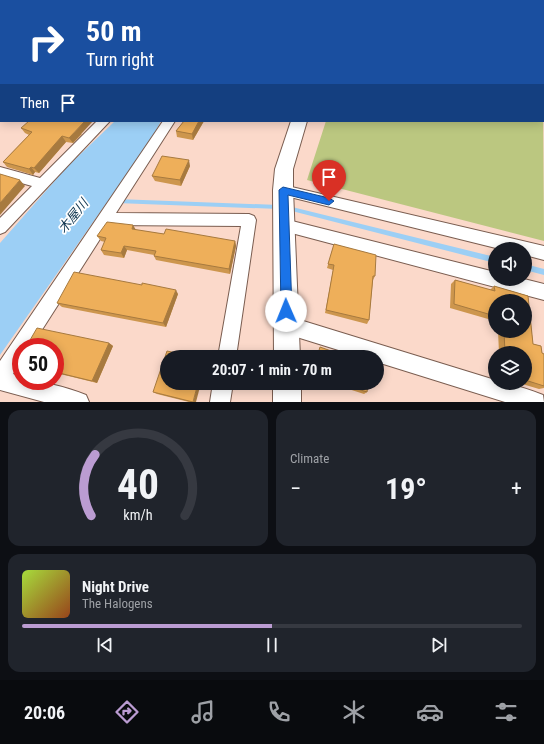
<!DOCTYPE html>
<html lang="en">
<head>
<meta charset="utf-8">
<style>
	body { margin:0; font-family:"Roboto Condensed","Noto Sans JP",sans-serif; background:#20242c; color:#f1f3f6; height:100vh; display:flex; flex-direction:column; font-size:15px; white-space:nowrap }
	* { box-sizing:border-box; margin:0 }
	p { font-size:13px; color:#9ea1a6 }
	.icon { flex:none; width:22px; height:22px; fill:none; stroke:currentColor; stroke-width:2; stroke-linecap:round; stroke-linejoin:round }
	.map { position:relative; height:402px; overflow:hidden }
	.sheet { display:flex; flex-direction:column; gap:8px; padding:8px; background:#0d0f14; flex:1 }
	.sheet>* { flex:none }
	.guide { position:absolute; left:0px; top:0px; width:544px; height:122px; box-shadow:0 2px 10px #0003; background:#1a4fa0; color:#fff; overflow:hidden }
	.tools { position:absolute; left:488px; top:242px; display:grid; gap:8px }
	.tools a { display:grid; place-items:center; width:44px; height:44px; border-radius:50%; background:#171b24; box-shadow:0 2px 10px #0003; font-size:20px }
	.speed { position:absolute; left:12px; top:338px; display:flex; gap:8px; font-size:20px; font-weight:700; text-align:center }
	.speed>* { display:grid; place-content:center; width:52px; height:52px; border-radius:50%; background:#171b24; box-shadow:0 2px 10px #0003; line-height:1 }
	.speed .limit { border:6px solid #d22; background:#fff; color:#111 }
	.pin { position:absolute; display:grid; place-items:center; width:34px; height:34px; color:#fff; margin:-41px -17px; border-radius:50% 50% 50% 0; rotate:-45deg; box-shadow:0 0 4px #0007 }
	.pin .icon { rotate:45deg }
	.me { position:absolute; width:44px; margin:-22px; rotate:359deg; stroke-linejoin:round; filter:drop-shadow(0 0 3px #0008) }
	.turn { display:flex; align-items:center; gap:14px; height:84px; padding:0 20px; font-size:18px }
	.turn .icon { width:52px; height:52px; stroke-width:2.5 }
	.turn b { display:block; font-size:28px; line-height:34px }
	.then { display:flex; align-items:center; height:38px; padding:0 20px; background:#0003; gap:8px; font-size:15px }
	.big { font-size:30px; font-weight:700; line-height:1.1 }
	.sheet .tile { flex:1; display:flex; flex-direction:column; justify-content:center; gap:6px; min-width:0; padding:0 14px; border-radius:12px; background:#20242c }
	.sheet .dial { align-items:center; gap:0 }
	.dial svg { height:104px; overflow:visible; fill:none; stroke:#363941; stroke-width:7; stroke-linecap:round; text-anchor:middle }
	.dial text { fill:#f1f3f6; stroke:none }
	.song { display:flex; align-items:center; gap:12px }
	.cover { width:48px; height:48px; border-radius:6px; background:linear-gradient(135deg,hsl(80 70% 55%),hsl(20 70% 35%)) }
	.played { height:4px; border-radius:2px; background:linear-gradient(90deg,#bb9cd2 50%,#363941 50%) }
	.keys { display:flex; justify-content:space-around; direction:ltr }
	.heat { display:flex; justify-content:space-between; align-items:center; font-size:22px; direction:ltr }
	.sheet .tiles { flex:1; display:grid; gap:8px; grid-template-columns:1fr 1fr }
	.tile:last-child { grid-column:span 2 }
	.trip { position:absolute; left:160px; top:350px; width:224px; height:40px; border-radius:20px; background:#171b24; box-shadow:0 2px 10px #0003; font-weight:700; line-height:40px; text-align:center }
	.tab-bar { display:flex; height:64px; justify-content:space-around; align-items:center; background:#090b0e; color:#9ea1a6 }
	.tab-bar .icon { width:28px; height:28px }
	.tab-bar .current { color:#bb9cd2 }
	.tab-bar b { font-size:18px; color:#f1f3f6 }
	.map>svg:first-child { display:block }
	.green { fill:#bbc780 }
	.water { fill:#9ccff5 }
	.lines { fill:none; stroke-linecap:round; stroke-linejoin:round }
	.stream { fill:#9ccff5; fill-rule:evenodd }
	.street-casing { stroke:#7a5d50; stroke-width:2 }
	.secondary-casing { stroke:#7a5d50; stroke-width:2 }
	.street { fill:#fff; fill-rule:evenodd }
	.secondary { fill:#fff; fill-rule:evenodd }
	.wall { fill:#cd964d }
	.shaded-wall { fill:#a77a3f }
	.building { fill:#eeaf5a; stroke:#a77a3f }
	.route { fill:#1a73e8; stroke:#114b97 }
	.labels { text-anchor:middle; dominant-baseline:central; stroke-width:3.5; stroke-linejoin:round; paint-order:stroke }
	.water-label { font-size:13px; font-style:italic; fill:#113751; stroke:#fff }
</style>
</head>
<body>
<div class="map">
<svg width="544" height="402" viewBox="0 0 544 402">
	<rect width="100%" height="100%" fill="#fbd9ca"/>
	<polygon class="green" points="543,98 544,241 307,180 326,121 543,121"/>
	<polygon class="water" points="115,121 161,121 152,138 0,355 0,243 67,167"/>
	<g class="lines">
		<g class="stream">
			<polygon points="114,199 116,199 279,205 281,205 282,207 281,209 279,209 116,203 114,203 113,201"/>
			<polygon points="286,206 288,206 495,257 495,263 288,210 286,210 285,208"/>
			<polygon points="525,264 544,269 544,275 525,270"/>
		</g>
		<defs>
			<g id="street">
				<rect x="165" y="0" width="8" height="1"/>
				<polygon points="97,121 110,121 5,232 0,234 0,218 32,186 0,177 0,167 40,178"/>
				<path d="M163,121H175L116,213L249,214L254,216L256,220L236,357H218L241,226L109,225L31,347H21V362L13,374L21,376V381C43,381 66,387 86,395L89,402H44L0,390V361Z"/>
				<polygon points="283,185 544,246 544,260 525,255 525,249 500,249 278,194 276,190 278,186"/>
				<polygon points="284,219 495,272 495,279 524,279 544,284 544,300 284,231 279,229 277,225 279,221"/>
				<path d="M287,316L495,380V383C511,383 528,389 543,395L544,402H505L377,362V357H361L287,334L281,331L278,325L281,319Z"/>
				<polygon points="213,383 233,383 230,402 210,402"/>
			</g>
			<g id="secondary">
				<rect x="337" y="0" width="12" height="1"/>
				<polygon points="445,0 464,0 465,1 446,1"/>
				<rect x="543" y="9" width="1" height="8"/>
				<polygon points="291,121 307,121 293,169 293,190 300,357 274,357 273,190 275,169"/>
				<rect x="273" y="383" width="28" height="19"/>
			</g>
		</defs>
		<use href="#street" class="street-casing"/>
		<use href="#secondary" class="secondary-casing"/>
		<use href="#street" class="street"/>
		<use href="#secondary" class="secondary"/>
	</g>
	<g class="wall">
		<rect x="195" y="0" width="83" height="1"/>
		<polygon points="184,121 204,121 193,140 177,137 176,131"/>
		<polygon points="21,128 82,134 73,143 66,142 39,173 35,172 33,175 7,167 3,162 29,135 25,133"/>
		<polygon points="190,166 181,186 155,181 152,176"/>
		<polygon points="136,230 164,234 235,241 236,246 230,274 156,260 154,256 154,255 127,250 124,258 104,255 101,250 105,242 101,241 97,236"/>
		<polygon points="334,244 375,276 373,280 369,320 367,324 325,313 333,270 327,268"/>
		<polygon points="455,280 490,290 494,286 528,296 533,344 541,346 542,353 544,354 544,388 539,389 519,383 525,383 525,353 499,353 498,331 525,331 525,301 495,301 495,321 450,308 451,284"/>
		<polygon points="142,285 178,294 166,327 62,307 57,303"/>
		<polygon points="109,343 113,346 97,383 60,374 58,377 55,376 55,347"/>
		<polygon points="317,383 368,383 367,392 364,394 333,384 331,388"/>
		<polygon points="153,392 196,402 189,402 157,394"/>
	</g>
	<g class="shaded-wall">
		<polygon points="0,96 1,96 1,110 0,111"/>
		<polygon points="85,121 93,121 73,143 69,138"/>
		<polygon points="199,121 204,121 193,140 192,134"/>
		<polygon points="62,136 66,142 39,173 34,168"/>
		<polygon points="189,160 190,166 181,186 180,180"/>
		<polygon points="31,167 35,172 33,175 29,169"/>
		<polygon points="20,180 25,186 0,215 0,203"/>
		<polygon points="133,225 136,230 132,229"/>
		<polygon points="235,241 236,246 230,274 229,269"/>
		<polygon points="124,246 127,250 124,258 121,253"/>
		<polygon points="176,290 178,294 166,327 163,323"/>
		<polygon points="109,343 113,346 97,383 92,381"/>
		<polygon points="55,372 60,374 58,377 55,375"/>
		<polygon points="198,383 201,383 196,402 193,402"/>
	</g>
	<g class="building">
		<polygon points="0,0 159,0 158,1 1,1 1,68 0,68"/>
		<polygon points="211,0 277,0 276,1 217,1"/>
		<polygon points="399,0 451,0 451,1 398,1"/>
		<polygon points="1,69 1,96 0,96 0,70"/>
		<polygon points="29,121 85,121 69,138 62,136 34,168 31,167 29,169 3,162 32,132 21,128"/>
		<polygon points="184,121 199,121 192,134 176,131"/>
		<polygon points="162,156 189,160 180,180 152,176"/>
		<polygon points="0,174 20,180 0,203"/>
		<polygon points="107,222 133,225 132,229 164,234 166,229 235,241 229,269 154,256 156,251 124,246 121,253 101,250 106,238 97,236"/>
		<polygon points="334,244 376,255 375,276 373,276 369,320 326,310 334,265 328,264"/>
		<polygon points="74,272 142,285 142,283 176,290 163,323 57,303"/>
		<polygon points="455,280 495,291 494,286 528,296 533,344 541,346 542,353 544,354 544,386 525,380 525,353 505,353 504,331 525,331 525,301 495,301 495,316 454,304"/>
		<polygon points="37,328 109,343 92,381 55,372 55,347 26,347"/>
		<polygon points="320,347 348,357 317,357"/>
		<polygon points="167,351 194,357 167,357 167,383 198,383 193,402 153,392"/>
		<polygon points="21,356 21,367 16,365"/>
		<polygon points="324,383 333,383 332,386"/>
		<polygon points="339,383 368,383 367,392"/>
	</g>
	<polygon class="route" points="283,187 329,198 334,201 329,205 288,195 292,311 290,315 286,317 282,315 281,311 279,190"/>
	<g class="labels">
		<g class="water-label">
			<text transform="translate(73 216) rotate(-51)">木屋川</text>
		</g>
	</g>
</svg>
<div class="tools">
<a><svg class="icon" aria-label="sound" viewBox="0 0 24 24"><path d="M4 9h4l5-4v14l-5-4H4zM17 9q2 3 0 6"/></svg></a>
<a><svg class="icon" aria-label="search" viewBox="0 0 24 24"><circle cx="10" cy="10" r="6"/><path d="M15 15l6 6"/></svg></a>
<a><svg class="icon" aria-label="layers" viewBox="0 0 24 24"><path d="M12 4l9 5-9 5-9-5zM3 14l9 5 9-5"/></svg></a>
</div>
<div class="speed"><div class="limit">50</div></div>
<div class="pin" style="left:329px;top:201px;background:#d93025"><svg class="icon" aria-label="arrive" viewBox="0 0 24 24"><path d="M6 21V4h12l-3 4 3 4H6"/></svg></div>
<svg class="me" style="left:286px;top:311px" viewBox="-20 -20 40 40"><circle r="19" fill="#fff"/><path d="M0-13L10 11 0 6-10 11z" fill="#1a73e8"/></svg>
<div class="trip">20:07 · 1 min · 70 m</div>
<div class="guide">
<div class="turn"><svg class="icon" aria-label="right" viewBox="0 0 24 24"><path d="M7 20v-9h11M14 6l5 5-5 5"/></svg><div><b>50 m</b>Turn right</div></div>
<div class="then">Then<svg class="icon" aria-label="arrive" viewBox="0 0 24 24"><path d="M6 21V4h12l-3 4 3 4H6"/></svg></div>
</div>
</div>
<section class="sheet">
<div class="tiles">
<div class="tile dial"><svg viewBox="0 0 100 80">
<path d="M14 69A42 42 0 1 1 86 69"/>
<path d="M14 69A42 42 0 0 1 17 22" stroke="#bb9cd2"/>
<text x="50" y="56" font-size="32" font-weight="700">40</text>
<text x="50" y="72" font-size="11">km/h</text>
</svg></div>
<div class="tile"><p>Climate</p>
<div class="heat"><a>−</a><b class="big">19°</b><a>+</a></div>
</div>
<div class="tile">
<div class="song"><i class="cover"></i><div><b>Night Drive</b><p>The Halogens</p></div></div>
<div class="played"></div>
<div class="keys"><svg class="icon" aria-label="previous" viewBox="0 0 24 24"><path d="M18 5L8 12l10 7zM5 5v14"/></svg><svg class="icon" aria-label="pause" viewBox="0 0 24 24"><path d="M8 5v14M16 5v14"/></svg><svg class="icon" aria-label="next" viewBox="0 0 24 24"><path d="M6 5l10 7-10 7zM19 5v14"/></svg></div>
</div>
</div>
</section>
<nav class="tab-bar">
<b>20:06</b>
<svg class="icon current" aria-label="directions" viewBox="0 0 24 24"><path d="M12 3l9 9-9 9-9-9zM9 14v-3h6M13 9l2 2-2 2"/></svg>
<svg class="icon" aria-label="music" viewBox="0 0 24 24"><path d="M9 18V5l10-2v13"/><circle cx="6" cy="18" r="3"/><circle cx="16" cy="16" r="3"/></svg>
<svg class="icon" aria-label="phone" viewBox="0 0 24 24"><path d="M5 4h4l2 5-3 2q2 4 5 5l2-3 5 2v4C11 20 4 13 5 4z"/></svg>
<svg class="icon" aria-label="climate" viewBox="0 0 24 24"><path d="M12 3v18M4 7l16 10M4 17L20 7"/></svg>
<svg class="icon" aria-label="car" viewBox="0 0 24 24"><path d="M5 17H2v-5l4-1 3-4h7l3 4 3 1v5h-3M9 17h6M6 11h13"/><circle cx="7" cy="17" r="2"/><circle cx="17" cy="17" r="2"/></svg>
<svg class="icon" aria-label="filters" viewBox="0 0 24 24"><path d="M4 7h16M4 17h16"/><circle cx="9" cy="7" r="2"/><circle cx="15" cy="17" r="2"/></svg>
</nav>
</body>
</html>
